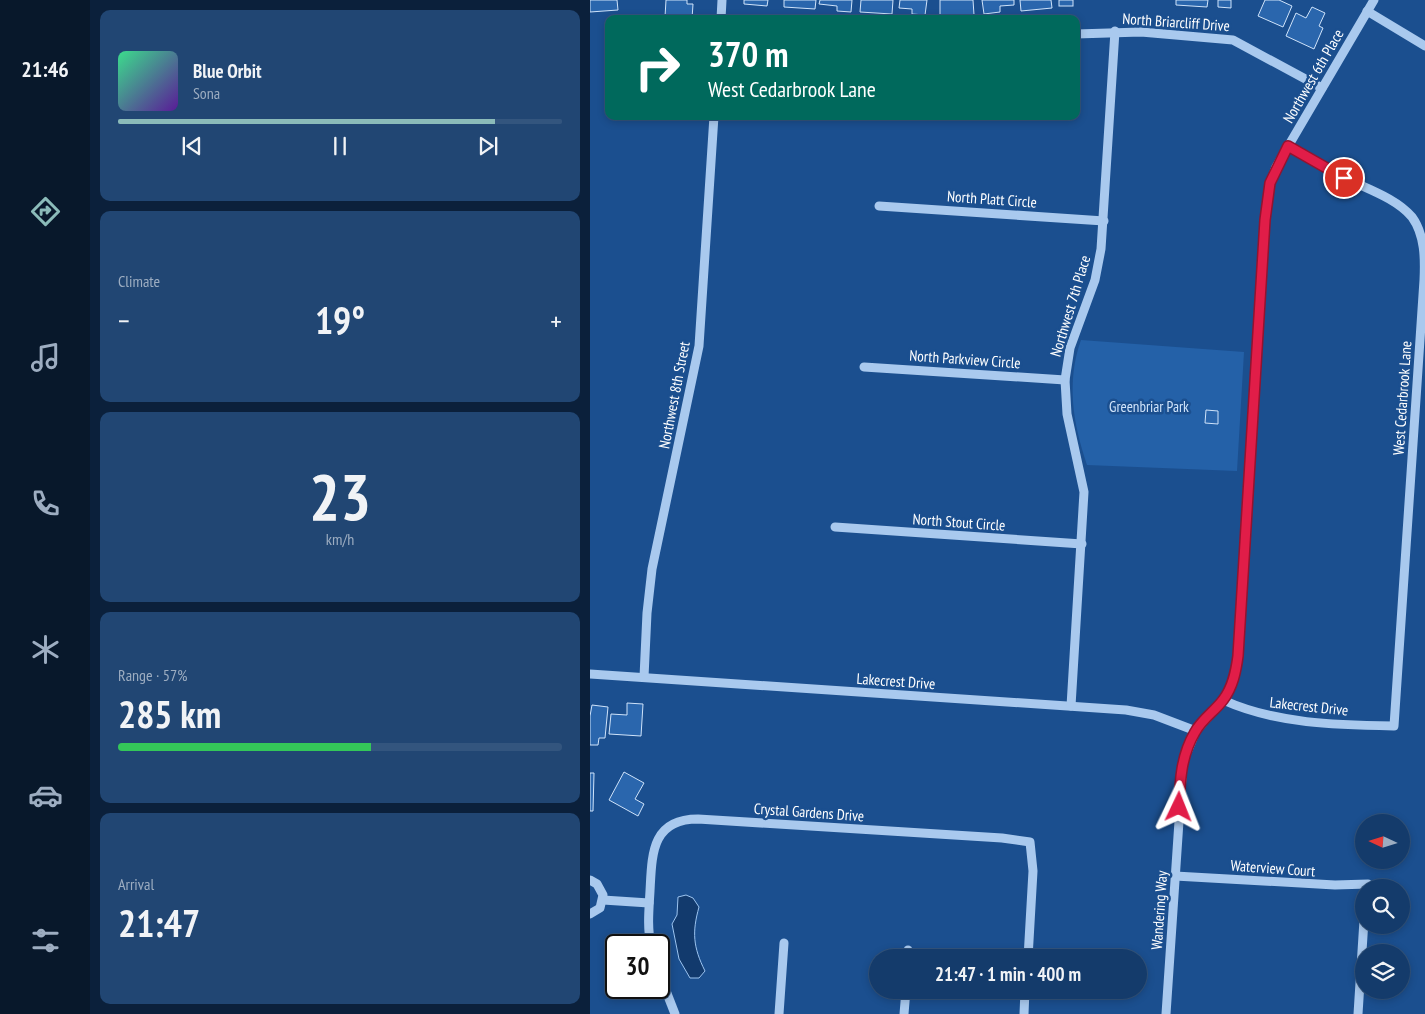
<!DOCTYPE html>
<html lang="en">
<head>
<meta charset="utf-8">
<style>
	body { margin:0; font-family:"PT Sans Narrow",sans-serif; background:#214673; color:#f1f3f6; height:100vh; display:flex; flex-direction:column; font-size:19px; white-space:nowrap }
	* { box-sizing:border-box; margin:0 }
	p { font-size:16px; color:#9dadc1 }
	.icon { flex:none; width:28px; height:28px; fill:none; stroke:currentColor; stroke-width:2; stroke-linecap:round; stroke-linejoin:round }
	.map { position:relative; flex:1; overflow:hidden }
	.panel { display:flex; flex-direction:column; gap:10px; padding:10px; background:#0b203b; width:500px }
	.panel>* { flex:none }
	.guide { position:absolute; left:15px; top:15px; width:475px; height:105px; border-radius:10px; box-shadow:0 2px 8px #0003,0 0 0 1px #33557e; background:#00695c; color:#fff; overflow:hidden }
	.needle { width:32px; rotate:274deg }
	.tools { position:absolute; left:765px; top:814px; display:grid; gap:10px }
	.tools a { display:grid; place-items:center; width:55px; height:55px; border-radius:50%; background:#143b6b; box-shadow:0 2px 8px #0003,0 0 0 1px #33557e; font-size:25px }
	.speed { position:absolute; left:15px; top:934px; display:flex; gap:10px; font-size:25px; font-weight:700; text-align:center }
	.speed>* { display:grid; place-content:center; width:65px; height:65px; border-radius:50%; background:#143b6b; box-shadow:0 2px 8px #0003,0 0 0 1px #33557e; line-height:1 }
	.speed .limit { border:2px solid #111; border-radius:8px; background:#fff; color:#111 }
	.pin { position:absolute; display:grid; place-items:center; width:42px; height:42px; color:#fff; margin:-21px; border:2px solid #fff; border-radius:50%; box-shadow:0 1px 5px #0007 }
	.me { position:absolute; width:55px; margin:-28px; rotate:2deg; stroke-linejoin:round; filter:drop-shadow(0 0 4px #0008) }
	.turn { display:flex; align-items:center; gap:18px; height:105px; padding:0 20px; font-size:22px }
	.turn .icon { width:65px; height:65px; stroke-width:2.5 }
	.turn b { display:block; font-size:35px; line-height:42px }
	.big { font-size:38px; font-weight:700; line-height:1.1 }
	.panel .tile { flex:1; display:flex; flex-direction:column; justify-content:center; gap:8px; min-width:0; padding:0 18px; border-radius:10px; background:#214673 }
	.panel .dial { align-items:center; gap:0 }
	.dial b { font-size:65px; line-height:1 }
	.song { display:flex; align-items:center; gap:15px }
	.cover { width:60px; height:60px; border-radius:8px; background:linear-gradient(135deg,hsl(150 70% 55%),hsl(270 70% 35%)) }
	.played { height:5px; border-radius:2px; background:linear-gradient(90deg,#8bbbb9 85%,#33557e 85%) }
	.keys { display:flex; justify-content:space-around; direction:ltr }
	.heat { display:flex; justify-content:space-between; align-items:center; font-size:28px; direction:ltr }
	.charge { height:8px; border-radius:4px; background:linear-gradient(90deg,#34c759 57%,#33557e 0) }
	.trip { position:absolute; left:279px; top:949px; width:278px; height:50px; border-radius:25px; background:#143b6b; box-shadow:0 2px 8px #0003,0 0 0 1px #33557e; font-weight:700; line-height:50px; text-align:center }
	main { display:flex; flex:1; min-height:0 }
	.menu { display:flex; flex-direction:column; width:90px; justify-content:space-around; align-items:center; background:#08182b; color:#9dadc1 }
	.menu .icon { width:35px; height:35px }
	.menu .selected { color:#8bbbb9 }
	.menu b { font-size:22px; color:#f1f3f6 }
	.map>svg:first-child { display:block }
	.green { fill:#2461a8 }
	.water { fill:#123a6d; stroke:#9cc4f0 }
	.building { fill:#2a66ad; stroke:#cfe3fa }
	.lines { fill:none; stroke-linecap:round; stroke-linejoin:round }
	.minor { stroke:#a9c9ee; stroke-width:9 }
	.route-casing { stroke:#92132f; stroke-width:12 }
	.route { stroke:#e11d48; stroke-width:9 }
	.labels { text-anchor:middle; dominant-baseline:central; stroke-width:5; stroke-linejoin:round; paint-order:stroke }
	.street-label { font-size:15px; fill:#fff; stroke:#1b4f8f }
	.park-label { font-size:15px; fill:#cfe3fa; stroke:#1b4f8f }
</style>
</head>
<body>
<main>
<nav class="menu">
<b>21:46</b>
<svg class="icon selected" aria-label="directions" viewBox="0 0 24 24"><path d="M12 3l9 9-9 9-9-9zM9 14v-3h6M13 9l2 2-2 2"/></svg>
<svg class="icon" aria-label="music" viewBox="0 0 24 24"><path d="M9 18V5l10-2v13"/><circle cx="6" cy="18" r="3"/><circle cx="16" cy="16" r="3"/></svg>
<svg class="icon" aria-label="phone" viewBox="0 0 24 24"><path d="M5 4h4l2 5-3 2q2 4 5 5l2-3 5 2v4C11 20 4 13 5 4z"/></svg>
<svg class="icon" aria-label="climate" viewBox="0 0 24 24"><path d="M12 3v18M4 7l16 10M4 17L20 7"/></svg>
<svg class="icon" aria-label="car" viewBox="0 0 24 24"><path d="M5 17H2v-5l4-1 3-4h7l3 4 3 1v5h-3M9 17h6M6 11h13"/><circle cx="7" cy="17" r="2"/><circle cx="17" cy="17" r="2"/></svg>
<svg class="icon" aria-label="filters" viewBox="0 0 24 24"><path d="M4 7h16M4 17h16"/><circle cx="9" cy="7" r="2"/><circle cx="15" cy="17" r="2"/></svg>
</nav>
<section class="panel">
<div class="tile">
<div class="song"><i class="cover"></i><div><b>Blue Orbit</b><p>Sona</p></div></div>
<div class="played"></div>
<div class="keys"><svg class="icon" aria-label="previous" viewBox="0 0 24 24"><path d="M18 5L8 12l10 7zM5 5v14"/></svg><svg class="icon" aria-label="pause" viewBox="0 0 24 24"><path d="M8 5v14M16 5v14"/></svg><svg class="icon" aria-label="next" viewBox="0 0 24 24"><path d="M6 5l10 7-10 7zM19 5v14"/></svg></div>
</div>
<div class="tile"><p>Climate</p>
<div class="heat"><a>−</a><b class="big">19°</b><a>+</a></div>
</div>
<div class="tile dial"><b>23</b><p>km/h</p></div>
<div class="tile"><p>Range · 57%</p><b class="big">285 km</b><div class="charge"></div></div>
<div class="tile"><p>Arrival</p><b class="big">21:47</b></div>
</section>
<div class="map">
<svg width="835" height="1014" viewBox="0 0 835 1014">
	<rect width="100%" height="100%" fill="#1b4f8f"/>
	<path class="green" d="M491,340L654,352L647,471L497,465C483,424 476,382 491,340Z"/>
	<path class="water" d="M96,895L103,898L109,907C102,932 103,947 115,971L109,978H100L89,959L82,924L87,915L88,897Z"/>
	<g class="building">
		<polygon points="0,0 27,0 28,10 0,12"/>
		<polygon points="76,0 97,0 97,4 103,4 102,19 75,17"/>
		<polygon points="154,0 178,0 177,6 154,4"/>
		<polygon points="194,0 226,0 225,9 194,7"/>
		<polygon points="230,0 262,0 261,12 247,11 247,6 229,4"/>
		<polygon points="271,0 303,0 302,14 270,12"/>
		<polygon points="310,0 337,0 335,15 322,14 322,9 309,8"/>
		<polygon points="350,0 383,0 384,15 350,16"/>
		<polygon points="392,0 424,0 424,5 410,6 410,12 394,14"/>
		<polygon points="430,0 461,0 462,8 431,11"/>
		<rect x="469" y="0" width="14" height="6"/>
		<polygon points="586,0 618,0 617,7 586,5"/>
		<polygon points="628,0 641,0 641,8 628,7"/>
		<polygon points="675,0 689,0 702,6 693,27 668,16"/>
		<polygon points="722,7 735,13 729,26 733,28 724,49 696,36 706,13 716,18"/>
		<polygon points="616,410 628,411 628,424 615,423"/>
		<polygon points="37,703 53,704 51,736 19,734 21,714 37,715"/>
		<polygon points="2,705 18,707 15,738 9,738 8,745 0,745 0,716"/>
		<polygon points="34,772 54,783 45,799 54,804 48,816 19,800"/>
		<polygon points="0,773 4,773 3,811 0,811"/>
	</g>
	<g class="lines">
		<g class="minor">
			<polyline points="777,11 835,46"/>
			<polyline points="131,19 132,0"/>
			<polyline points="486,34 551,32 643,40 732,88"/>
			<polyline points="289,206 514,221"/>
			<polyline points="274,367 475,380"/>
			<polyline points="245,527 492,544"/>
			<polyline points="0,674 536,710 564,715 606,731"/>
			<polyline points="54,677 57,613 62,569 109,346 124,116"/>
			<path d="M633,700C686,724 746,725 804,726L834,280C835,259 835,235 822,217C806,198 777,189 755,178C736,169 717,157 698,146"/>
			<polyline points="481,706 494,492 477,414 475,380 480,348 505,280 511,249 525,31"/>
			<polyline points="585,876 745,885 778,884 778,888"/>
			<polyline points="0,880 7,884 13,895 10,908 0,914"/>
			<polyline points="13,900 59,903"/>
			<path d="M61,945C57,928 59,909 60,891C62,855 61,819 108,819L412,838L440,842L443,871L438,958"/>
			<polyline points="318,958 318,950"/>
			<polyline points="69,973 85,1014"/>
			<polyline points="189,1014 194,943"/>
			<polyline points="314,1014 316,990"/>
			<polyline points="434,1014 435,990"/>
			<polyline points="576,1014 593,762 606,731 633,700 641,686 648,656 675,220 680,183 686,167 784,0"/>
			<polyline points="768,1014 774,920"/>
		</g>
	</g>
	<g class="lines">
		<defs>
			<path id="route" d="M589,807C590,780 591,756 605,732C612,719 625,711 633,700C643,687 646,671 648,656L675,220L680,183L698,146L754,178"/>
		</defs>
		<use href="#route" class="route-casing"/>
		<use href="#route" class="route"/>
	</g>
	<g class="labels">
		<g class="street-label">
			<text transform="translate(586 22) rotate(4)">North Briarcliff Drive</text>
			<text transform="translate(723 76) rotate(-60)">Northwest 6th Place</text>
			<text transform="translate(402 199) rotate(4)">North Platt Circle</text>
			<text transform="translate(480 306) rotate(-73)">Northwest 7th Place</text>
			<text transform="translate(375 359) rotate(4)">North Parkview Circle</text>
			<text transform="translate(84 395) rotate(-79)">Northwest 8th Street</text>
			<text transform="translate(812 398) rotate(-86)">West Cedarbrook Lane</text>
			<text transform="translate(369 522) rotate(4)">North Stout Circle</text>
			<text transform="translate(306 681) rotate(4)">Lakecrest Drive</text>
			<text transform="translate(719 706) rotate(6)">Lakecrest Drive</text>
			<text transform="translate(219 812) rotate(4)">Crystal Gardens Drive</text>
			<text transform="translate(683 868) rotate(4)">Waterview Court</text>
			<text transform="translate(569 910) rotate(-86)">Wandering Way</text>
		</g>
		<g class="park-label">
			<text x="559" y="406">Greenbriar Park</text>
		</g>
	</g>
</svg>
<div class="tools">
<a><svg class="needle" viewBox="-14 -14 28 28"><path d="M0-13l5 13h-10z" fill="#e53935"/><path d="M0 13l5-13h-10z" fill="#9dadc1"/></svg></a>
<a><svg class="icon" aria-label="search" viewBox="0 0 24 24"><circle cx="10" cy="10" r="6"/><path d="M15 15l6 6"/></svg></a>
<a><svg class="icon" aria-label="layers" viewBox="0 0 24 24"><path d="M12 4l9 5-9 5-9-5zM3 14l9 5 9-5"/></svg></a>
</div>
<div class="speed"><div class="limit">30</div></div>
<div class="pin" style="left:754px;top:178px;background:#d93025"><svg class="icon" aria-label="arrive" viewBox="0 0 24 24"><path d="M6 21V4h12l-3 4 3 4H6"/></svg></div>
<svg class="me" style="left:589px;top:807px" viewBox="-20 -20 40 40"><path d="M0-17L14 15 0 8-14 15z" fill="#e11d48" stroke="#fff" stroke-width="4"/></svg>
<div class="trip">21:47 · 1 min · 400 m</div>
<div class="guide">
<div class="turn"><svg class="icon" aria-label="right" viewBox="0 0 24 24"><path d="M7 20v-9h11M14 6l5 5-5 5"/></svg><div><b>370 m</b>West Cedarbrook Lane</div></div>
</div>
</div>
</main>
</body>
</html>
